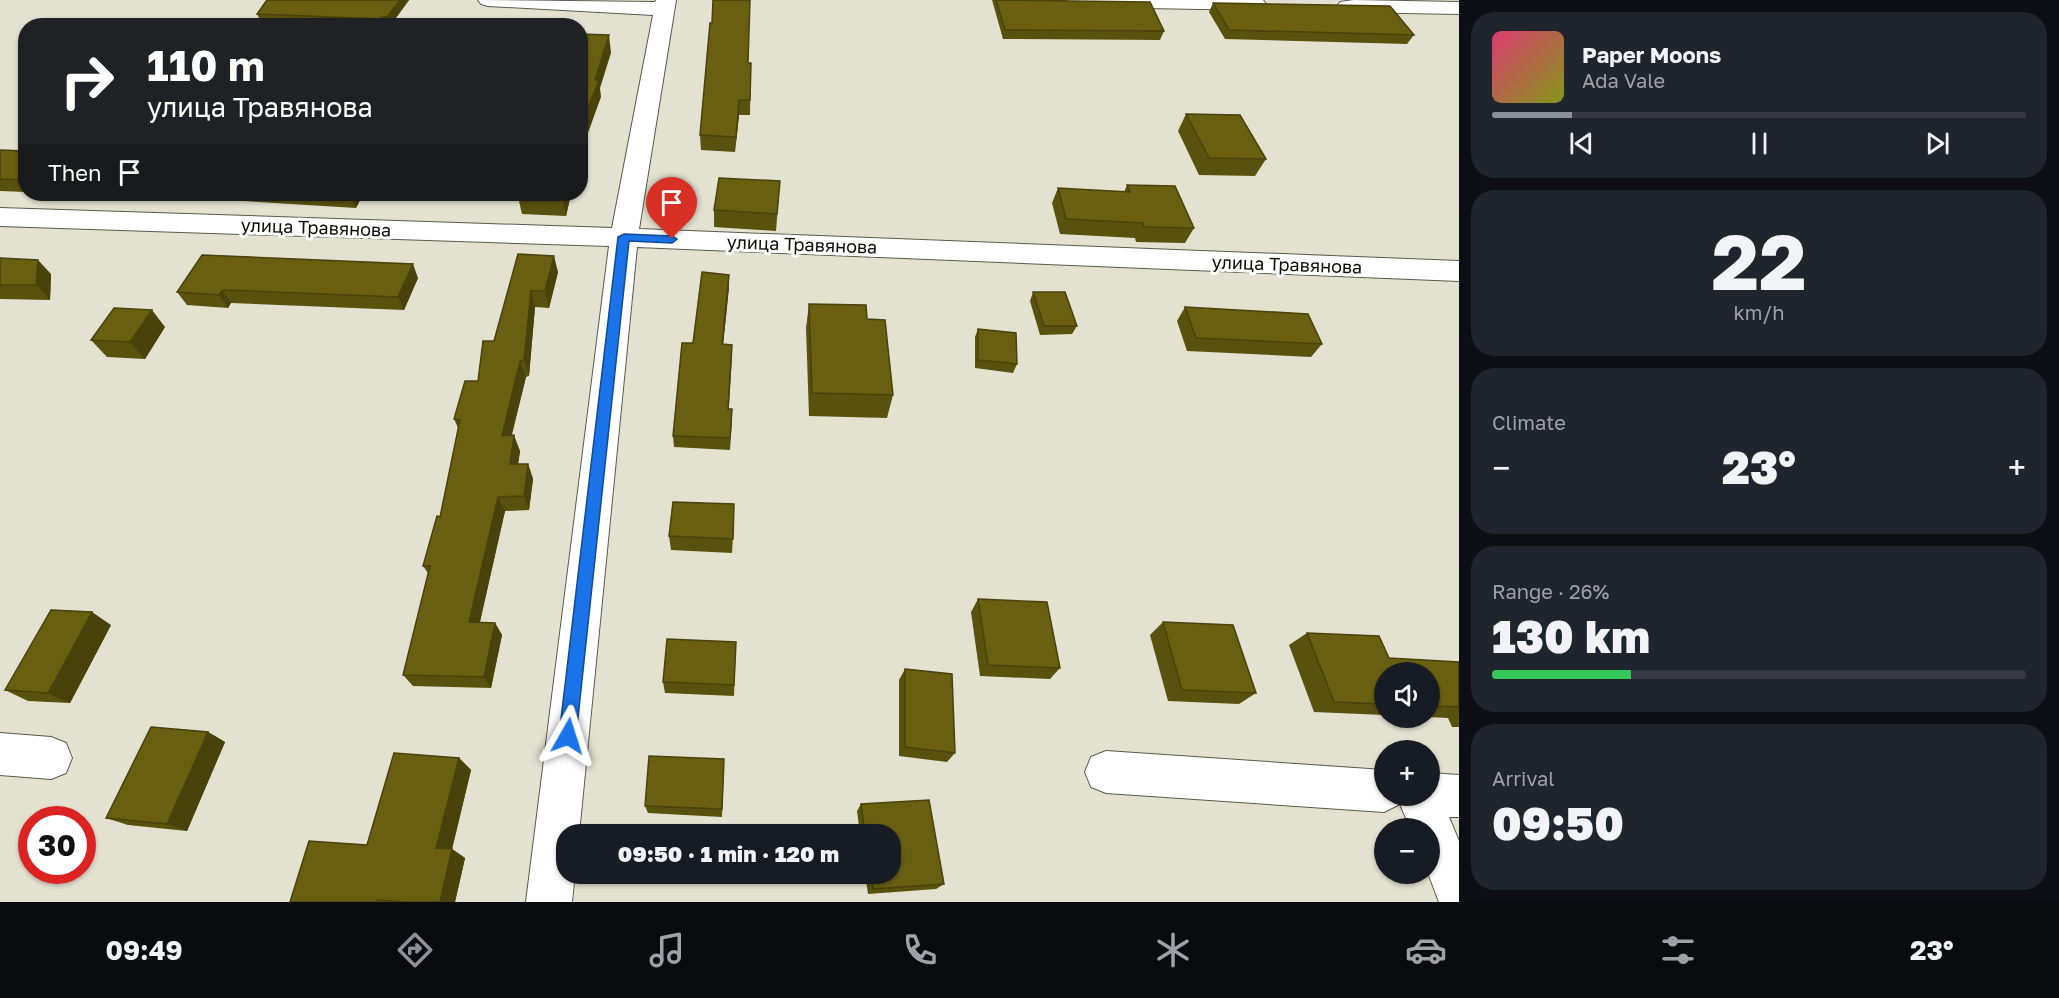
<!DOCTYPE html>
<html lang="en">
<head>
<meta charset="utf-8">
<style>
	body { margin:0; font-family:"Golos Text",sans-serif; background:#20242c; color:#f1f3f6; height:100vh; display:flex; flex-direction:column; font-size:22px; white-space:nowrap }
	* { box-sizing:border-box; margin:0 }
	p { font-size:20px; color:#9ea1a6 }
	.icon { flex:none; width:33px; height:33px; fill:none; stroke:currentColor; stroke-width:2; stroke-linecap:round; stroke-linejoin:round }
	.map { position:relative; flex:1; overflow:hidden }
	.details { display:flex; flex-direction:column; gap:12px; padding:12px; background:#0d0f14; width:600px }
	.details>* { flex:none }
	.top-card { position:absolute; left:18px; top:18px; width:570px; height:183px; border-radius:24px; box-shadow:0 2px 4px #0004; background:#202124; color:#fff; overflow:hidden }
	.buttons { position:absolute; left:1374px; top:662px; display:grid; gap:12px }
	.buttons a { display:grid; place-items:center; width:66px; height:66px; border-radius:50%; background:#171b24; box-shadow:0 2px 4px #0004; font-size:30px }
	.speed { position:absolute; left:18px; top:806px; display:flex; gap:12px; font-size:30px; font-weight:700; text-align:center }
	.speed>* { display:grid; place-content:center; width:78px; height:78px; border-radius:50%; background:#171b24; box-shadow:0 2px 4px #0004; line-height:1 }
	.speed .limit { border:9px solid #d22; background:#fff; color:#111 }
	.pin { position:absolute; display:grid; place-items:center; width:51px; height:51px; color:#fff; margin:-62px -26px; border-radius:50% 50% 50% 0; rotate:-45deg; box-shadow:0 0 6px #0007 }
	.pin .icon { rotate:45deg }
	.me { position:absolute; width:66px; margin:-33px; rotate:6deg; stroke-linejoin:round; filter:drop-shadow(0 0 4px #0008) }
	.turn { display:flex; align-items:center; gap:21px; height:126px; padding:0 30px; font-size:27px }
	.turn .icon { width:78px; height:78px; stroke-width:2.5 }
	.turn b { display:block; font-size:42px; line-height:51px }
	.then { display:flex; align-items:center; height:57px; padding:0 30px; background:#0003; gap:12px; font-size:22px }
	.big { font-size:45px; font-weight:800; line-height:1.1 }
	.details .tile { flex:1; display:flex; flex-direction:column; justify-content:center; gap:9px; min-width:0; padding:0 21px; border-radius:24px; background:#20242c }
	.details .dial { align-items:center; gap:0 }
	.dial b { font-size:78px; line-height:1 }
	.song { display:flex; align-items:center; gap:18px }
	.cover { width:72px; height:72px; border-radius:9px; background:linear-gradient(135deg,hsl(340 70% 55%),hsl(70 70% 35%)) }
	.played { height:6px; border-radius:3px; background:linear-gradient(90deg,#8c9099 15%,#363941 15%) }
	.keys { display:flex; justify-content:space-around; direction:ltr }
	.heat { display:flex; justify-content:space-between; align-items:center; font-size:33px; direction:ltr }
	.charge { height:9px; border-radius:4px; background:linear-gradient(90deg,#34c759 26%,#363941 0) }
	.trip { position:absolute; left:556px; top:824px; width:345px; height:60px; border-radius:24px; background:#171b24; box-shadow:0 2px 4px #0004; font-weight:800; line-height:60px; text-align:center }
	.dock { display:flex; height:96px; justify-content:space-around; align-items:center; background:#090b0e; color:#9ea1a6 }
	.dock .icon { width:42px; height:42px }
	.dock .on { color:#8c9099 }
	.dock b { font-size:27px; color:#f1f3f6 }
	main { display:flex; flex:1; min-height:0 }
	.map>svg:first-child { display:block }
	.lines { fill:none; stroke-linecap:round; stroke-linejoin:round }
	.minor-casing { stroke:#5c5a4c; stroke-width:2 }
	.minor { fill:#fff; fill-rule:evenodd }
	.wall { fill:#59520e }
	.shaded-wall { fill:#49420b }
	.building { fill:#685f10; stroke:#49420b; stroke-width:1.5 }
	.route { fill:#1a73e8; stroke:#114b97; stroke-width:1.5 }
	.labels { text-anchor:middle; dominant-baseline:central; stroke-width:6; stroke-linejoin:round; paint-order:stroke }
	.street-label { font-size:18px; fill:#0e0d08; stroke:#fff }
</style>
</head>
<body>
<main>
<div class="map">
<svg width="1459" height="902" viewBox="0 0 1459 902">
	<rect width="100%" height="100%" fill="#e3e2d1"/>
	<g class="lines">
		<defs>
			<g id="minor">
				<polygon points="478,0 655,2 656,0 676,0 639,229 1459,261 1459,281 637,247 579,834 567,834 567,873 575,873 572,902 526,902 609,246 0,226 0,208 612,228 653,15 488,6 481,4"/>
				<polygon points="1026,0 1263,0 1266,4 1263,8 1256,10 1036,6 1029,4"/>
				<polygon points="1354,0 1459,2 1459,14 1347,12 1340,10 1337,6 1340,2"/>
				<polygon points="0,733 51,737 66,743 72,758 66,773 51,779 0,775"/>
				<polygon points="1106,751 1384,770 1384,795 1430,795 1430,773 1459,775 1459,817 1449,817 1459,841 1459,902 1439,902 1428,873 1430,873 1430,828 1410,828 1400,804 1384,812 1106,793 1091,787 1085,772 1091,757"/>
			</g>
		</defs>
		<use href="#minor" class="minor-casing"/>
		<use href="#minor" class="minor"/>
	</g>
	<g class="wall">
		<polygon points="267,0 409,0 390,26 329,26 261,22 257,14"/>
		<polygon points="992,0 1065,0 1164,31 1160,40 1003,39"/>
		<polygon points="1213,3 1414,35 1407,44 1225,39 1209,12"/>
		<polygon points="748,63 751,63 750,115 739,115 735,152 701,150 700,135"/>
		<polygon points="1186,114 1266,159 1255,176 1199,175 1178,131"/>
		<polygon points="0,150 26,151 26,192 0,191"/>
		<polygon points="780,181 776,231 714,227 714,210"/>
		<polygon points="1127,185 1194,228 1185,243 1136,242 1135,238 1060,234 1052,203 1058,188 1124,192"/>
		<polygon points="53,194 129,194 126,197"/>
		<polygon points="239,194 363,194 356,208 244,201"/>
		<polygon points="571,194 566,216 522,214 518,197"/>
		<polygon points="518,254 558,272 549,308 535,307 529,376 526,377 511,436 520,451 518,464 528,464 533,479 529,510 505,511 480,622 495,623 502,635 491,688 413,686 403,675 428,573 423,566 440,517 458,428 454,419 478,381 494,341"/>
		<polygon points="0,258 51,274 50,300 0,299"/>
		<polygon points="418,278 404,310 231,303 228,308 187,305 177,292"/>
		<polygon points="729,287 723,344 732,345 728,409 732,421 730,450 674,447 673,436 693,343"/>
		<polygon points="1033,292 1077,326 1072,334 1040,335 1030,301"/>
		<polygon points="809,304 867,319 893,395 887,418 809,416 806,328"/>
		<polygon points="1185,307 1322,344 1311,357 1187,351 1177,321"/>
		<polygon points="165,327 145,359 107,357 91,340"/>
		<polygon points="978,329 1017,364 1013,373 975,368 975,337"/>
		<polygon points="734,518 732,553 671,550 669,536"/>
		<polygon points="978,599 1060,668 1050,679 980,676 971,612"/>
		<polygon points="1163,622 1256,693 1239,704 1168,701 1150,635"/>
		<polygon points="111,625 70,703 28,701 5,690"/>
		<polygon points="1307,633 1389,658 1459,662 1459,727 1452,727 1448,718 1427,717 1430,717 1430,672 1384,672 1384,715 1314,712 1289,645"/>
		<polygon points="736,642 734,696 665,693 663,682"/>
		<polygon points="905,669 955,753 947,762 899,756 899,680"/>
		<polygon points="208,732 225,742 187,831 128,825 106,818"/>
		<polygon points="459,758 471,770 452,849 465,858 455,902 290,902 367,845"/>
		<polygon points="724,768 722,817 648,813 645,806"/>
		<polygon points="861,804 944,884 936,889 868,894 865,873 891,873 891,834 860,834 857,811"/>
	</g>
	<g class="shaded-wall">
		<polygon points="400,0 409,0 390,26 387,17"/>
		<polygon points="382,17 385,25 382,26 380,19"/>
		<polygon points="609,35 611,53 600,88 601,97 580,155 580,128"/>
		<polygon points="739,100 739,115 735,152 736,137"/>
		<polygon points="350,194 363,194 356,208"/>
		<polygon points="563,194 571,194 566,216 562,198"/>
		<polygon points="554,256 558,272 549,308 545,291"/>
		<polygon points="38,260 51,274 50,300 36,285"/>
		<polygon points="413,264 418,278 404,310 398,297"/>
		<polygon points="729,275 729,287 722,356 722,344"/>
		<polygon points="222,290 231,303 228,308 219,295"/>
		<polygon points="531,291 535,307 529,376 524,360"/>
		<polygon points="152,310 165,327 145,359 130,342"/>
		<polygon points="732,345 732,356 728,421 728,409"/>
		<polygon points="520,361 526,377 508,451 502,436"/>
		<polygon points="514,435 520,451 516,479 510,464"/>
		<polygon points="528,464 533,479 529,510 524,496"/>
		<polygon points="498,497 505,511 477,634 469,622"/>
		<polygon points="92,612 111,625 70,703 48,693"/>
		<polygon points="495,623 502,635 491,688 484,677"/>
		<polygon points="208,732 225,742 187,831 167,824"/>
		<polygon points="459,758 471,770 452,849 465,858 455,902 440,902 436,848"/>
	</g>
	<g class="building">
		<polygon points="267,0 400,0 387,17 382,17 380,19 257,14"/>
		<polygon points="713,0 750,0 748,63 751,63 750,100 739,100 736,137 700,135 710,23 712,23"/>
		<polygon points="996,0 1150,2 1164,31 1005,30"/>
		<polygon points="1213,3 1390,6 1414,35 1229,30"/>
		<polygon points="580,34 609,35 595,80 599,80 580,128"/>
		<polygon points="1186,114 1240,115 1266,159 1209,158"/>
		<polygon points="0,150 26,151 26,180 0,179"/>
		<polygon points="719,178 780,181 777,214 714,210"/>
		<polygon points="1127,185 1175,186 1194,228 1144,227 1143,223 1066,219 1058,188 1130,192"/>
		<polygon points="519,194 563,194 562,198 518,197"/>
		<polygon points="518,254 554,256 545,291 531,291 524,360 520,361 502,436 514,435 510,464 528,464 524,496 498,497 469,622 495,623 484,677 403,675 430,566 423,566 437,516 440,517 460,420 454,419 465,381 478,381 483,341 494,341"/>
		<polygon points="202,255 413,264 398,297 222,290 219,295 177,292"/>
		<polygon points="0,258 38,260 36,285 0,285"/>
		<polygon points="702,272 729,275 722,344 732,345 728,409 732,409 730,438 673,436 682,343 693,343"/>
		<polygon points="1033,292 1065,292 1077,326 1044,326"/>
		<polygon points="809,304 866,305 867,319 885,320 893,395 812,393"/>
		<polygon points="1185,307 1308,314 1322,344 1196,338"/>
		<polygon points="114,308 152,310 130,342 91,340"/>
		<polygon points="978,329 1016,333 1017,364 978,360"/>
		<polygon points="673,502 734,504 733,539 669,536"/>
		<polygon points="978,599 1047,602 1060,668 988,665"/>
		<polygon points="51,610 92,612 48,693 5,690"/>
		<polygon points="1163,622 1233,625 1256,693 1182,690"/>
		<polygon points="1307,633 1379,636 1389,658 1459,662 1459,707 1430,706 1430,672 1384,672 1384,704 1334,702"/>
		<polygon points="667,639 736,642 734,685 663,682"/>
		<polygon points="905,669 952,674 955,753 905,747"/>
		<polygon points="151,727 208,732 167,824 106,818"/>
		<polygon points="394,753 459,758 436,848 452,849 440,902 407,902 377,900 377,902 290,902 309,841 367,845"/>
		<polygon points="649,756 724,759 722,809 645,806"/>
		<polygon points="929,800 944,884 873,889 871,873 891,873 891,834 865,834 861,804"/>
	</g>
	<polygon class="route" points="624,234 672,236 677,239 672,243 629,241 576,736 574,742 568,744 562,742 559,736 618,237"/>
	<g class="labels">
		<g class="street-label">
			<text transform="translate(316 227) rotate(2)">улица Травянова</text>
			<text transform="translate(802 244) rotate(2)">улица Травянова</text>
			<text transform="translate(1287 264) rotate(2)">улица Травянова</text>
		</g>
	</g>
</svg>
<div class="buttons">
<a><svg class="icon" aria-label="sound" viewBox="0 0 24 24"><path d="M4 9h4l5-4v14l-5-4H4zM17 9q2 3 0 6"/></svg></a>
<a>+</a>
<a>−</a>
</div>
<div class="speed"><div class="limit">30</div></div>
<div class="pin" style="left:672px;top:239px;background:#d93025"><svg class="icon" aria-label="arrive" viewBox="0 0 24 24"><path d="M6 21V4h12l-3 4 3 4H6"/></svg></div>
<svg class="me" style="left:568px;top:736px" viewBox="-20 -20 40 40"><path d="M0-17L14 15 0 8-14 15z" fill="#1a73e8" stroke="#fff" stroke-width="4"/></svg>
<div class="trip">09:50 · 1 min · 120 m</div>
<div class="top-card">
<div class="turn"><svg class="icon" aria-label="right" viewBox="0 0 24 24"><path d="M7 20v-9h11M14 6l5 5-5 5"/></svg><div><b>110 m</b>улица Травянова</div></div>
<div class="then">Then<svg class="icon" aria-label="arrive" viewBox="0 0 24 24"><path d="M6 21V4h12l-3 4 3 4H6"/></svg></div>
</div>
</div>
<section class="details">
<div class="tile">
<div class="song"><i class="cover"></i><div><b>Paper Moons</b><p>Ada Vale</p></div></div>
<div class="played"></div>
<div class="keys"><svg class="icon" aria-label="previous" viewBox="0 0 24 24"><path d="M18 5L8 12l10 7zM5 5v14"/></svg><svg class="icon" aria-label="pause" viewBox="0 0 24 24"><path d="M8 5v14M16 5v14"/></svg><svg class="icon" aria-label="next" viewBox="0 0 24 24"><path d="M6 5l10 7-10 7zM19 5v14"/></svg></div>
</div>
<div class="tile dial"><b>22</b><p>km/h</p></div>
<div class="tile"><p>Climate</p>
<div class="heat"><a>−</a><b class="big">23°</b><a>+</a></div>
</div>
<div class="tile"><p>Range · 26%</p><b class="big">130 km</b><div class="charge"></div></div>
<div class="tile"><p>Arrival</p><b class="big">09:50</b></div>
</section>
</main>
<nav class="dock">
<b>09:49</b>
<svg class="icon on" aria-label="directions" viewBox="0 0 24 24"><path d="M12 3l9 9-9 9-9-9zM9 14v-3h6M13 9l2 2-2 2"/></svg>
<svg class="icon" aria-label="music" viewBox="0 0 24 24"><path d="M9 18V5l10-2v13"/><circle cx="6" cy="18" r="3"/><circle cx="16" cy="16" r="3"/></svg>
<svg class="icon" aria-label="phone" viewBox="0 0 24 24"><path d="M5 4h4l2 5-3 2q2 4 5 5l2-3 5 2v4C11 20 4 13 5 4z"/></svg>
<svg class="icon" aria-label="climate" viewBox="0 0 24 24"><path d="M12 3v18M4 7l16 10M4 17L20 7"/></svg>
<svg class="icon" aria-label="car" viewBox="0 0 24 24"><path d="M5 17H2v-5l4-1 3-4h7l3 4 3 1v5h-3M9 17h6M6 11h13"/><circle cx="7" cy="17" r="2"/><circle cx="17" cy="17" r="2"/></svg>
<svg class="icon" aria-label="filters" viewBox="0 0 24 24"><path d="M4 7h16M4 17h16"/><circle cx="9" cy="7" r="2"/><circle cx="15" cy="17" r="2"/></svg>
<b>23°</b>
</nav>
</body>
</html>
